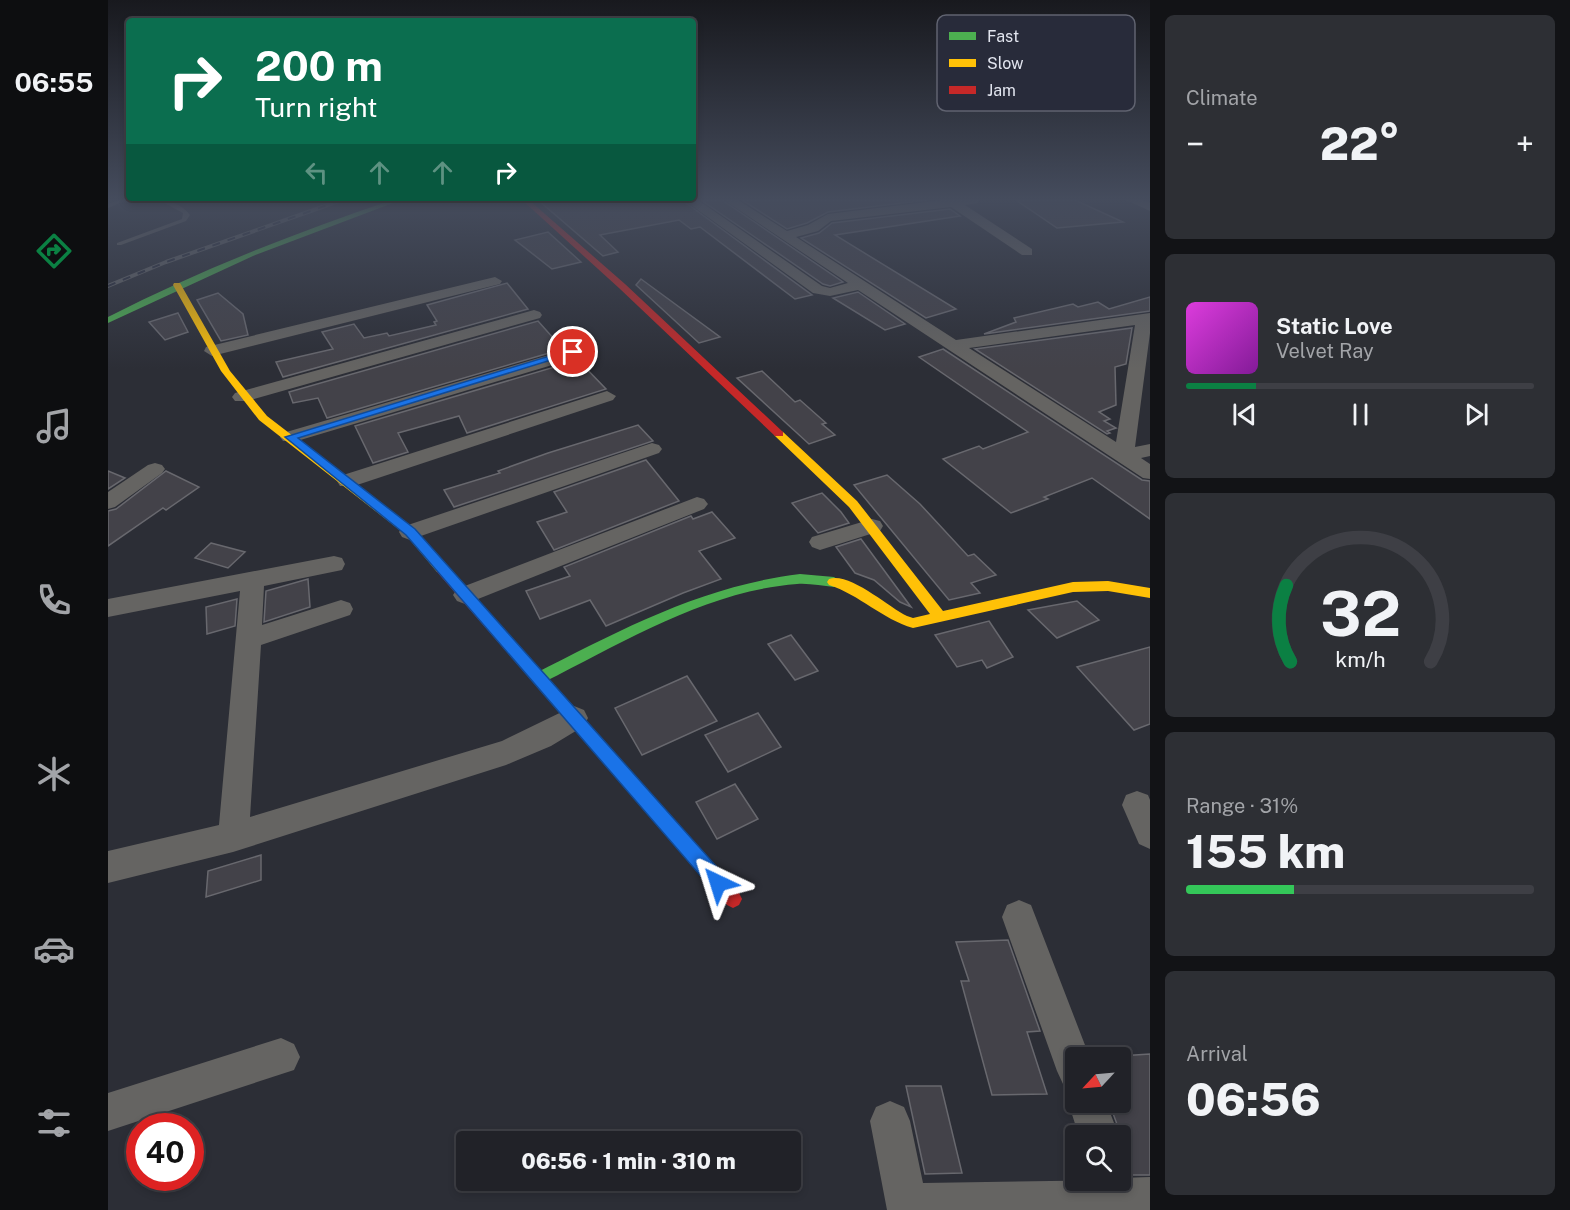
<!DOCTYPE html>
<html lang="en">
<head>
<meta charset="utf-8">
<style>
	body { margin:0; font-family:"Public Sans",sans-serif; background:#2d2f34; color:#f1f3f6; height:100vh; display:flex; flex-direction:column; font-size:22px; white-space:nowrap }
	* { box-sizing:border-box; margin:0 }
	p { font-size:20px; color:#a2a4a8 }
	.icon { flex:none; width:33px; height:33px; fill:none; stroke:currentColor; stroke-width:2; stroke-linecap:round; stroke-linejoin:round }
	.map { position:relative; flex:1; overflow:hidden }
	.drawer { display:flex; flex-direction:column; gap:15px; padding:15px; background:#121316; width:420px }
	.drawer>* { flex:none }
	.guide { position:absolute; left:18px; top:18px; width:570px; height:183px; border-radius:6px; box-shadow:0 3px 9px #0003,0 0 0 2px #3e3f45; background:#0b6e4f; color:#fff; overflow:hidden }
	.needle { width:39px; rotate:244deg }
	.buttons { position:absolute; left:957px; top:1047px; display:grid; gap:12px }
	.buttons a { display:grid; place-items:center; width:66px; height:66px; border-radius:6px; background:#212228; box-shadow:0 3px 9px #0003,0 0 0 2px #3e3f45; font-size:30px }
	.speed { position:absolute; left:18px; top:1113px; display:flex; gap:12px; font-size:30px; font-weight:700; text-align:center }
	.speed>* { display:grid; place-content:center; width:78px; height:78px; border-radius:50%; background:#212228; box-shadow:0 3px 9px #0003,0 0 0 2px #3e3f45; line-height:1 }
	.speed .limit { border:9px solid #d22; background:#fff; color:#111 }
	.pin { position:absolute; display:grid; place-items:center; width:51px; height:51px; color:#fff; margin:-26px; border:3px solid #fff; border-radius:50%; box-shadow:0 2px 6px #0007 }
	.me { position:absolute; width:66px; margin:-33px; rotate:319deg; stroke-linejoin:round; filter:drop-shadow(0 0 4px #0008) }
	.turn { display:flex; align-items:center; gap:21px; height:126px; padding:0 30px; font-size:27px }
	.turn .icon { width:78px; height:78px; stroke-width:2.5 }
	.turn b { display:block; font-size:42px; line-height:51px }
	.lanes { display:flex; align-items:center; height:57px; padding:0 30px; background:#0003; justify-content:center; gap:30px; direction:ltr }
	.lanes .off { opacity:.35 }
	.big { font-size:45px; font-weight:800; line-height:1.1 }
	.drawer .widget { flex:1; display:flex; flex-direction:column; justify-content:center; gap:9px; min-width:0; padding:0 21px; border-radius:9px; background:#2d2f34 }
	.drawer .dial { align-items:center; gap:0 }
	.dial svg { height:156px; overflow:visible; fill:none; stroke:#3e3f45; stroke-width:7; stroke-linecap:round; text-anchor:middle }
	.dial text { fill:#f1f3f6; stroke:none }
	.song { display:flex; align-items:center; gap:18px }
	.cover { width:72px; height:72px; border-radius:9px; background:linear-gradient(135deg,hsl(300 70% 55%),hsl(290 70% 35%)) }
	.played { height:6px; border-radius:3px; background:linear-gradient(90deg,#0b8043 20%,#3e3f45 20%) }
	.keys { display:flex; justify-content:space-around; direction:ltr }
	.heat { display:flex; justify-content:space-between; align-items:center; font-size:33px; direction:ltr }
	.charge { height:9px; border-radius:4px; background:linear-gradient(90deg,#34c759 31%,#3e3f45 0) }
	.trip { position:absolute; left:348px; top:1131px; width:345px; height:60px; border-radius:6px; background:#212228; box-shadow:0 3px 9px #0003,0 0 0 2px #3e3f45; font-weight:800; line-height:60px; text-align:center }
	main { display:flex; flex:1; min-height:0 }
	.menu { display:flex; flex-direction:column; width:108px; justify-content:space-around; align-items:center; background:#0d0e10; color:#a2a4a8 }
	.menu .icon { width:42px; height:42px }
	.menu .current { color:#0b8043 }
	.menu b { font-size:27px; color:#f1f3f6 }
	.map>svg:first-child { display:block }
	.building { fill:#434249; stroke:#68686e; stroke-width:1.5 }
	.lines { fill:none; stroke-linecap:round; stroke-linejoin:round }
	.lane { fill:#656462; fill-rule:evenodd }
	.street { fill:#656462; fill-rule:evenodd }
	.fast { fill:#4caf50; fill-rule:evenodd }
	.slow { fill:#ffc107; fill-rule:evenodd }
	.jam { fill:#c62828; fill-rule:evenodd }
	.rail-casing { stroke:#636466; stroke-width:4 }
	.rail { stroke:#282b3a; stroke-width:2; stroke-dasharray:8; stroke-linecap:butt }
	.route { fill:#1a73e8; stroke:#114b97; stroke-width:1.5 }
	.key { fill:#282b3a; stroke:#606370; stroke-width:1.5 }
	.key-label { font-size:16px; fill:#e2e5ef }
</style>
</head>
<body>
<main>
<nav class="menu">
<b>06:55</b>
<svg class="icon current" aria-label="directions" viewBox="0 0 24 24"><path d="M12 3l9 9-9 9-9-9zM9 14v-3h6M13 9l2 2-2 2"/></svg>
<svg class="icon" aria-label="music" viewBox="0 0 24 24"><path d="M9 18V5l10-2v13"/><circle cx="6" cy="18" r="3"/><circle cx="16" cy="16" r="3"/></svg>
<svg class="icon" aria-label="phone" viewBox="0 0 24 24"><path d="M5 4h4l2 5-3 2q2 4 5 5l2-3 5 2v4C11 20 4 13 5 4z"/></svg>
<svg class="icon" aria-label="climate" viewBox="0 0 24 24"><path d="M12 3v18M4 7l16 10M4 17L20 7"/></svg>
<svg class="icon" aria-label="car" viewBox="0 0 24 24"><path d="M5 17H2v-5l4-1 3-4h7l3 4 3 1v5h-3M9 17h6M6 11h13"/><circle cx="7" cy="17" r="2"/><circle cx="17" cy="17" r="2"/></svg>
<svg class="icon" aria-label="filters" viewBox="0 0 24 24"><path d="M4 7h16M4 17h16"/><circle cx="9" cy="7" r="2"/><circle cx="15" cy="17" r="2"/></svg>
</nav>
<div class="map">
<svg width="1042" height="1210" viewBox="0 0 1042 1210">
	<rect width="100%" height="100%" fill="#2c2e36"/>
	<g class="building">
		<polygon points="430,200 574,200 704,295 687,299 592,227 583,229 571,220 492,235 510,252 495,256"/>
		<polygon points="593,200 614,200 735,282 722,286 715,284"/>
		<polygon points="634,200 819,200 720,212 699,223 679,229"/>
		<polygon points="908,200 967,200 1015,222 949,228"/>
		<polygon points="842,209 852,216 727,235 848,309 818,318 693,238 711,233 724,223"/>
		<polygon points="440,232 473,262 444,269 407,240"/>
		<polygon points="533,279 612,337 591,343 528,285"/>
		<polygon points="399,283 420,309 175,377 168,362 225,349 214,332 246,324 256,338 279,333 281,336 328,325 326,322 329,321 319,305"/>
		<polygon points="750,292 797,324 777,330 725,298"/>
		<polygon points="110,293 135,314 140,335 113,341 89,300"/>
		<polygon points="1042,297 1042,311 876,334 908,322 906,318 965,304 970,307 990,302 1001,309"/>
		<polygon points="70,313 80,332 57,340 41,322"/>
		<polygon points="430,321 455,349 219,418 210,398 185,403 181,392"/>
		<polygon points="1024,328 1018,364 1007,367 1008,405 991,412 1002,419 996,421 1008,428 999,431 1002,433 999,434 867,349"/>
		<polygon points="835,349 1034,480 1042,481 1042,519 984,478 936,497 940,499 903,513 835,459 871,446 875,449 920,432 811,357"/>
		<polygon points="470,360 498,389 359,433 351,416 290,433 300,452 265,463 247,426"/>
		<polygon points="654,371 687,402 692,400 718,423 714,424 727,435 701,444 629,378"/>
		<polygon points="530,425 545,441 346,507 336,490 392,473 390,471 440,453"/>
		<polygon points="538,460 571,501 446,550 429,522 459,512 446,492"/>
		<polygon points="0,471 17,478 0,489"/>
		<polygon points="58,471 91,487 58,510 55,508 0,546 0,511 8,509"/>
		<polygon points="779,475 812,504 860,556 866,554 888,575 863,583 872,593 841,600 746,485"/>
		<polygon points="714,493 733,512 741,523 710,533 684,503"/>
		<polygon points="604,512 627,538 591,551 613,579 575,593 498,626 482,600 432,619 418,591 462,576 456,567 583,516 585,519"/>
		<polygon points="753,539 803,607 792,602 766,580 747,573 728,547"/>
		<polygon points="103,543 137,552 120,568 87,558"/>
		<polygon points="200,579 202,607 156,622 158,591"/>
		<polygon points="129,599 127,626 99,634 98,607"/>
		<polygon points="969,601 991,620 949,638 920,610"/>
		<polygon points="881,621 905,657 879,668 874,660 849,667 827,635"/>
		<polygon points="683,635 710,671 687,680 660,644"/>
		<polygon points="1042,647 1042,724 1026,730 969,667"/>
		<polygon points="579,676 609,721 534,755 507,708"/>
		<polygon points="650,713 673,747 620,772 597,735"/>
		<polygon points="627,784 650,819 609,839 588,802"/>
		<polygon points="153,855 153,880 98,897 100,871"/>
		<polygon points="900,940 932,1031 919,1032 939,1094 884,1095 853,981 861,981 848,942"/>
		<polygon points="1042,1054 1042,1175 1021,1175 1012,1155 1013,1135 1003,1108 1012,1107 1012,1056"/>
		<polygon points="798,1086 833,1086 854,1173 817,1174"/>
	</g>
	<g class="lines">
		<g class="lane">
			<polygon points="11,200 19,200 0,208 0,204"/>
			<path d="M51,200C61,199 76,206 82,215L78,221L13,245H9V243L74,219L75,213Z"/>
		</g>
		<g class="street">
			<path d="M576,200H590L714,286L722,288L740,283L616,200H630L679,231L700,225L720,214L835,200H872L870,203L857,205L924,249V255H914L843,207L723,221L710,231L688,237L848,340L1042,313V333L1027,447L1042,444V456L1033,458L1042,464V479L1035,478L750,290L722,296L705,293ZM1027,325L1008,442L861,348Z"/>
			<polygon points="1018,200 1034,200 1042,203 1042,211"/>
			<polygon points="387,277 394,281 392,284 104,356 96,351 98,347"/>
			<polygon points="426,310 432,312 434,315 432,318 139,401 127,401 124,397 127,393"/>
			<polygon points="465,348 471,349 473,353 471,357 189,441 175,441 172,437 175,433"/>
			<polygon points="499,391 508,396 505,400 246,486 232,486 229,481 232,476"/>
			<polygon points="544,443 551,445 554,449 551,453 310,537 302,540 294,537 291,532 294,527"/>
			<polygon points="47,463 54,465 57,469 54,473 7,507 0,509 0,492 40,465"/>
			<polygon points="589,497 596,499 600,504 596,509 365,601 357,604 349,601 345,595 349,589"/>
			<polygon points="764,519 772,521 775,526 772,531 712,550 704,547 701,542 704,537"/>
			<polygon points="226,556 234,558 237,564 234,570 156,586 154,625 233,600 242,603 245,609 242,615 153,645 142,817 394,741 466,706 476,710 480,718 476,726 443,746 398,765 125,852 0,883 0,851 111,825 132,591 0,617 0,599"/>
			<polygon points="1029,791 1040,795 1042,800 1042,849 1031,844 1014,805 1018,795"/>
			<polygon points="911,900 923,905 982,1058 968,1058 968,1102 998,1102 1011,1136 971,1136 960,1102 965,1089 955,1084 949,1071 894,917 899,905"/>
			<polygon points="173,1038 186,1044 192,1057 186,1070 0,1131 0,1093"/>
			<polygon points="782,1101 796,1107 802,1121 815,1183 1012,1180 1012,1178 1042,1177 1042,1210 779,1210 762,1121 768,1107"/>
		</g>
		<g class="fast">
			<path d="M284,200H293L145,256L0,323V317C92,270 187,233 284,200Z"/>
			<path d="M692,574L726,577L733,582L726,587C714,586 701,583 689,584C598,591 516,642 436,682L431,684L426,682L424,678L426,674C512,630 594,586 692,574Z"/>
		</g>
		<g class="slow">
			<polygon points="66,283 72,283 122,371 159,416 306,529 339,566 340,569 339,572 329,572 298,535 151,420 113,371 65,285"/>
			<path d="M671,431L675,432L749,501L835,611L965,582L1000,581L1042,588V598L1000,591L965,592L805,628C774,619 752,595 721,585L719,582L721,579C742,572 780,607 799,616L805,618L822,614L741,507L667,436L666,434Z"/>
		</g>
		<g class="jam">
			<polygon points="414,200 421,200 517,284 675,432 675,436 667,436 511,288"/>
			<polygon points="334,564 339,566 631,893 634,899 631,905 625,908 619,905 329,572 328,569"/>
		</g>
		<defs>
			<polyline id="rail" points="0,286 58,262 234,200"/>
		</defs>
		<use href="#rail" class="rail-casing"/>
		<use href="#rail" class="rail"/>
	</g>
	<linearGradient id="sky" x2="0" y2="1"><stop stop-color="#18191e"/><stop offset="0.54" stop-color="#454c5d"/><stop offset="1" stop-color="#454c5d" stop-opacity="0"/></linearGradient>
	<rect width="1042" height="369" fill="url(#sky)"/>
	<polygon class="route" points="461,350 469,352 190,438 307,529 617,876 619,883 617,889 610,892 604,889 298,535 177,437"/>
	<rect x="829" y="15" width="198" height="96" rx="9" class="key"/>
	<rect x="841" y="32" width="27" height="8" fill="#4caf50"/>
	<rect x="841" y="59" width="27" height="8" fill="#ffc107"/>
	<rect x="841" y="86" width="27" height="8" fill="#c62828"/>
	<g class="key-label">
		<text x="879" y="42">Fast</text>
		<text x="879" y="69">Slow</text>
		<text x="879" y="96">Jam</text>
	</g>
</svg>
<div class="buttons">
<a><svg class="needle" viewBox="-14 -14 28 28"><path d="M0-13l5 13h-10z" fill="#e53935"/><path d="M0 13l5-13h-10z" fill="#a2a4a8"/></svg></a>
<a><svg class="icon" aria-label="search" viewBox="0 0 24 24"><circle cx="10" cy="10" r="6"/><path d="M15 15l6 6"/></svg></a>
</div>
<div class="speed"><div class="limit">40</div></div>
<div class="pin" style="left:465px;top:352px;background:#d93025"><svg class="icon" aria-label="arrive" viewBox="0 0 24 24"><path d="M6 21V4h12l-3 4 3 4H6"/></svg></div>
<svg class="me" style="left:610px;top:883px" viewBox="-20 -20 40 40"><path d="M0-17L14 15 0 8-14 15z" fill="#1a73e8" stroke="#fff" stroke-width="4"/></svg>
<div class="trip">06:56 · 1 min · 310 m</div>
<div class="guide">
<div class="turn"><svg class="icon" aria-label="right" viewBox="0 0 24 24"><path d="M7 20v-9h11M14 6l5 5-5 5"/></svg><div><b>200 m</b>Turn right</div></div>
<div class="lanes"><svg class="icon off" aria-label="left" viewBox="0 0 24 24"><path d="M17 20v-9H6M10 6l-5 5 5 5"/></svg><svg class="icon off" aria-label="ahead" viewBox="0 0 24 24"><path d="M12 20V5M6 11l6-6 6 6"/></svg><svg class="icon off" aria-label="ahead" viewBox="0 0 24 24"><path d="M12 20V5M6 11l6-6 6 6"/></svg><svg class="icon" aria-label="right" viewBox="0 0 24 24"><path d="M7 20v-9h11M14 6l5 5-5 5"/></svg></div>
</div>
</div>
<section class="drawer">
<div class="widget"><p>Climate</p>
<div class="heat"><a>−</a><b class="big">22°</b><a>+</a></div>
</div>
<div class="widget">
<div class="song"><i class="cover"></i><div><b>Static Love</b><p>Velvet Ray</p></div></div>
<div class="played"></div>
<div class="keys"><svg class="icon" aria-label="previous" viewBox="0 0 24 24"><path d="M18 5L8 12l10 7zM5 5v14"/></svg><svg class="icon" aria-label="pause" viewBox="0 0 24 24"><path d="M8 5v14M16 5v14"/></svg><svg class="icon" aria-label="next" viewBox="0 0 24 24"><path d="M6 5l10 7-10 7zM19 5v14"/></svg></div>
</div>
<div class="widget dial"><svg viewBox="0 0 100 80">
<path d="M14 69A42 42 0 1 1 86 69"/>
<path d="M14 69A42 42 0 0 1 12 30" stroke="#0b8043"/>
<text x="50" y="56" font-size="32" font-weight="700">32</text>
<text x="50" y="72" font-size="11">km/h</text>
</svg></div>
<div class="widget"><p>Range · 31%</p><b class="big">155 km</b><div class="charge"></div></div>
<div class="widget"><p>Arrival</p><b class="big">06:56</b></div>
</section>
</main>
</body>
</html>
